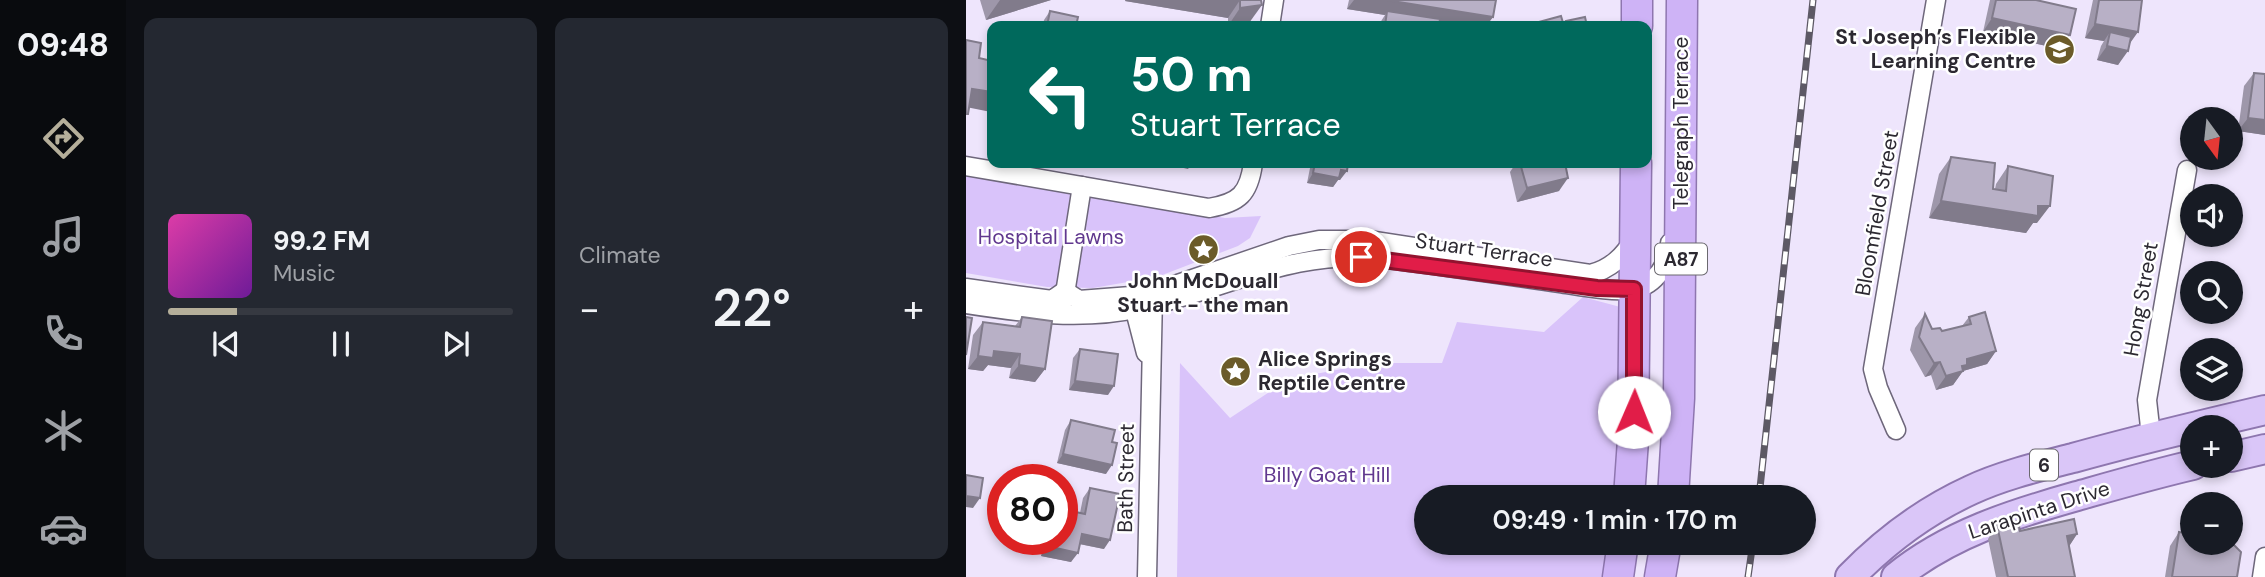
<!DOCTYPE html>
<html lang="en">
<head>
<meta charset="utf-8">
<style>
	body { margin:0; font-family:"DM Sans",sans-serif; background:#242831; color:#f1f3f6; height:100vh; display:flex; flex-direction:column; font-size:26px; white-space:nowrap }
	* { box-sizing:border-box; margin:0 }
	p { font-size:23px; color:#9ea1a6 }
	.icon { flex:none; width:38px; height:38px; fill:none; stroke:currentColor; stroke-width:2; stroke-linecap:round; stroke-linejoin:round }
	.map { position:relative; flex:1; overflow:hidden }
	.details { display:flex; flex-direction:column; gap:18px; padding:18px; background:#0d0f14; width:840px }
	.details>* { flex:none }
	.hud { position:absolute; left:21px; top:21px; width:665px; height:147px; border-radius:14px; box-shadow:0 4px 10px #0003; background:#00695c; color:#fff; overflow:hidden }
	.needle { width:46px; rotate:165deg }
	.controls { position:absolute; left:1214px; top:107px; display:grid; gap:14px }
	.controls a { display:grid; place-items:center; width:63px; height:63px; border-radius:50%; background:#171b24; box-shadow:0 4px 10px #0003; font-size:35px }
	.speed { position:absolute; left:21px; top:464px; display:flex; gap:14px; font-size:35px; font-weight:700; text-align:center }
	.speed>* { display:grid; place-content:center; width:91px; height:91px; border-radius:50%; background:#171b24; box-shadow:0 4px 10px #0003; line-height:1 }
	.speed .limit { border:10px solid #d22; background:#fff; color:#111 }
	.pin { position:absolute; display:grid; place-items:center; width:60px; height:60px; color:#fff; margin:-30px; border:4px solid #fff; border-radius:50%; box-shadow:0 2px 7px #0007 }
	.me { position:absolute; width:77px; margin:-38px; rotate:1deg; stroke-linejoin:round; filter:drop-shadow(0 0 5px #0008) }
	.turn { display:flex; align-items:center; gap:24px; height:147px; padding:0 28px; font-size:32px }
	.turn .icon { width:91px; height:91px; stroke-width:2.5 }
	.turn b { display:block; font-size:49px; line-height:60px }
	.big { font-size:52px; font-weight:600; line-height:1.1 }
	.details .tile { flex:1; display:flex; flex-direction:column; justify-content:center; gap:10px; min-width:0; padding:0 24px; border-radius:14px; background:#242831 }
	.song { display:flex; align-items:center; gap:21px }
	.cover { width:84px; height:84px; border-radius:10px; background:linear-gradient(135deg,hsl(320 70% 55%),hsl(280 70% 35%)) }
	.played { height:7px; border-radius:4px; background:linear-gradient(90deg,#b5af9a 20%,#363941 20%) }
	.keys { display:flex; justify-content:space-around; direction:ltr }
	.heat { display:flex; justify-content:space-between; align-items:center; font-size:38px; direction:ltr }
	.details .tiles { flex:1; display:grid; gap:18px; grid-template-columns:repeat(2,1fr) }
	.trip { position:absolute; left:448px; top:485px; width:402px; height:70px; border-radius:35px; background:#171b24; box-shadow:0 4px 10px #0003; font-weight:600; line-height:70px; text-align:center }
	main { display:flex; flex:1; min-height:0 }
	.tabs { display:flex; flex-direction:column; width:126px; justify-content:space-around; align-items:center; background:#090b0e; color:#9ea1a6 }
	.tabs .icon { width:49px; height:49px }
	.tabs .current { color:#b5af9a }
	.tabs b { font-size:32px; color:#f1f3f6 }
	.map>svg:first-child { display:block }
	.green { fill:#d9c3fa }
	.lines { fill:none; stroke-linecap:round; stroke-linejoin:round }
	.minor-casing { stroke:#6e677b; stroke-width:21 }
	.primary-casing { stroke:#8e76af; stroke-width:32 }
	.trunk-casing { stroke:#8e76af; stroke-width:33 }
	.minor { stroke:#fff; stroke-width:18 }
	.primary { stroke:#dac6f8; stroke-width:28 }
	.trunk { stroke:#ceb3f6; stroke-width:30 }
	.rail-casing { stroke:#5d5965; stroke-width:7 }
	.rail { stroke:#fff; stroke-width:4.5; stroke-dasharray:13; stroke-linecap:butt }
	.wall { fill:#9e97aa }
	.shaded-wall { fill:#817b8b }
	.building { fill:#b8b0c6; stroke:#817b8b; stroke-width:2 }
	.route-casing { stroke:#92132f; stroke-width:18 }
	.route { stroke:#e11d48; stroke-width:12 }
	.labels { text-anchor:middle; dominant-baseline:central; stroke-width:5; stroke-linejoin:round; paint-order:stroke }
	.shield { fill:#fff; stroke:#6b696f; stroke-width:2 }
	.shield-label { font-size:19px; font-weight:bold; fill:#2c2931 }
	.poi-label { font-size:21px; font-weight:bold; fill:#2c2931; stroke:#fff; text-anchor:end }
	.street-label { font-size:21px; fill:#2c2931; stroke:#fff }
	.park-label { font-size:21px; fill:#61388f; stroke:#fff }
</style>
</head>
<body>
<main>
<nav class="tabs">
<b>09:48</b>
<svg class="icon current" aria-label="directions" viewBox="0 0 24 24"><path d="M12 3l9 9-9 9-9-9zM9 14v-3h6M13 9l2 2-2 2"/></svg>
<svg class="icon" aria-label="music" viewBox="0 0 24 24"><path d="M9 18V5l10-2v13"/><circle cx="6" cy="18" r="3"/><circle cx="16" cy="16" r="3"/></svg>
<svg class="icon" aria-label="phone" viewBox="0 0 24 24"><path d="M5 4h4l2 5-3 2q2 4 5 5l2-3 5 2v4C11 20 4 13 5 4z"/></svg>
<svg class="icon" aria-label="climate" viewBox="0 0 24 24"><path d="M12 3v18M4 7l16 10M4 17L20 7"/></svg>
<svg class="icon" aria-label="car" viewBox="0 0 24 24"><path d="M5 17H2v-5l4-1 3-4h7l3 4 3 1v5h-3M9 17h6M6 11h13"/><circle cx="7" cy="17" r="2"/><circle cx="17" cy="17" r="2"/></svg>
</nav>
<section class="details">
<div class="tiles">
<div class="tile">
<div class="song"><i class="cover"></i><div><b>99.2 FM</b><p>Music</p></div></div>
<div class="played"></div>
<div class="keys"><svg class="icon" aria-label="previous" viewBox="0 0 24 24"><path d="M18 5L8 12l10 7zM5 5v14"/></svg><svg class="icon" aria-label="pause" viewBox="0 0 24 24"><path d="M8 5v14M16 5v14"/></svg><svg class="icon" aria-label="next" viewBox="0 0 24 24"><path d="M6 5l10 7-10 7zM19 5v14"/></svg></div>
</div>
<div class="tile"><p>Climate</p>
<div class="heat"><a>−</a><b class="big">22°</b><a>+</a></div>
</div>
</div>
</section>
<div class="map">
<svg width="1299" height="577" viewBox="0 0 1299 577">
	<rect width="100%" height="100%" fill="#eee5fc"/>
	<g class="green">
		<polygon points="0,172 259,218 295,216 284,238 272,246 191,277 127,288 81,287 0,273"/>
		<polygon points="617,297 658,308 660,497 460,497 460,542 650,543 643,577 211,577 214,363 264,418 323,379 407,363 476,363 491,322 578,332"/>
	</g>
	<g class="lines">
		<defs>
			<g id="minor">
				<polyline points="304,26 308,0"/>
				<path d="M0,166L243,208C273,203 283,194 287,163"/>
				<path d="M0,288L86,300L99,291L113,300L165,296L200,288L323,246L353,240H402L624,274C643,270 659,256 668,238"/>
				<polyline points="166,299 180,353"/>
				<polyline points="98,300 116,186"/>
				<path d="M0,304C57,313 116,321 174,308C263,289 324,248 421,259C479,266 536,275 594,283C614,286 649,293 668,289C690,285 703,263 704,243"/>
				<polyline points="930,430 912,388 907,369 970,0"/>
				<polyline points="1185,436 1181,400 1221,170"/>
				<polyline points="181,577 187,295"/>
				<polyline points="1296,577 1299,557"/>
			</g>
			<g id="primary">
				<polyline points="1265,457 1299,449"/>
				<path d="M884,577C919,541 959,511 1005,490C1037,475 1072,467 1107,458C1171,440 1235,425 1299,410"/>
				<path d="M930,577C983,534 1047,514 1111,496C1150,485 1188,474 1227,465"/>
			</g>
			<g id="trunk">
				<polyline points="671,26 671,0"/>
				<polyline points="663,497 667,440 670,163"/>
				<polyline points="707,497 713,398 716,0"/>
				<polyline points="652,577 657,542"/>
				<polyline points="694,577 700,542"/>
			</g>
		</defs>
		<use href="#minor" class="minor-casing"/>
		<use href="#primary" class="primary-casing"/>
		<use href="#trunk" class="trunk-casing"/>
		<use href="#minor" class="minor"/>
		<use href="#primary" class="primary"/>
		<use href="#trunk" class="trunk"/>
		<defs>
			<g id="rail">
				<polyline points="793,497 847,0"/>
				<polyline points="782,577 787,542"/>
			</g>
		</defs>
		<use href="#rail" class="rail-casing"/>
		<use href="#rail" class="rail"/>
	</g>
	<g class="wall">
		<polygon points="14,0 85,0 20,20"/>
		<polygon points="159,0 295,0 283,23 262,26 262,18 159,1"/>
		<polygon points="383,0 530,0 527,17 520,26 493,26 473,23 473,26 412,26 419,15 381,9"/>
		<polygon points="1024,0 1070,0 1104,35 1094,49 1017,32"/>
		<polygon points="1127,0 1176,0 1163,45 1152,65 1131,60 1135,46 1138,41 1119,38"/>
		<polygon points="84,11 110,26 77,26 78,20"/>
		<polygon points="1288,73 1299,135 1272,131 1278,86"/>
		<polygon points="985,157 1029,189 1030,184 1042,166 1071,223 1067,223 1060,233 963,218 973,174"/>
		<polygon points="345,163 382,163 374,180 372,180 367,187 341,183"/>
		<polygon points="550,163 599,163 593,191 551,202 544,172"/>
		<polygon points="959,314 966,329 976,331 996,326 1003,317 1030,351 1021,364 997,371 987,385 970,390 965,375 959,377 944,350 949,328"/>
		<polygon points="56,317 79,369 69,382 43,378 45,368 22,365 17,371 2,369 7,335 17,322 49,326"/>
		<polygon points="114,349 142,395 103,390 107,358"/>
		<polygon points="105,420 140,474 91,463 99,430"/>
		<polygon points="124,488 138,549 113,544 105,562 75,556 78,539 96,539 114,513 117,498"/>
		<polygon points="1031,525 1054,531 1111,534 1103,546 1109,577 1030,577 1022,539"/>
		<polygon points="1213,532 1271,577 1199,577 1204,546"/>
	</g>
	<g class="shaded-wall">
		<polygon points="34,0 85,0 20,20"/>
		<polygon points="160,0 274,0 262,18 159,1"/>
		<polygon points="388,0 420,0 527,17 520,26 492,26 421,15 421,11 419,15 381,9"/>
		<polygon points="296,5 283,23 262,26 274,8"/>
		<polygon points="1026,18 1104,35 1094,49 1017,32"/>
		<polygon points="1129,24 1172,32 1162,46 1144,32 1138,41 1119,38"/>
		<polygon points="1141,46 1162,51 1152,65 1131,60"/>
		<polygon points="6,89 26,92 25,112 0,107"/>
		<polygon points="1282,118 1299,120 1299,135 1272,131"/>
		<polygon points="196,163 226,163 222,169"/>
		<polygon points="375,170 381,171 374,180 372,180 367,187 341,183 347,173"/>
		<polygon points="602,178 593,191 551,202 561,188"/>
		<polygon points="975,201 1072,206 1084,206 1071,223 1067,223 1060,233 963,218"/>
		<polygon points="28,351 54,354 45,368 22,365 17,371 2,369 12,356"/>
		<polygon points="1030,351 1021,364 997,371 987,385 970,390 980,376 1001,359"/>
		<polygon points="974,362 965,375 959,377 968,363"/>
		<polygon points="53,365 79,369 69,382 43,378"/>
		<polygon points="109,381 148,386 142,395 103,390"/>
		<polygon points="97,454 146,465 140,474 91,463"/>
		<polygon points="0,496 14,498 7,508 0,507"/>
		<polygon points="116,534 144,540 138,549 109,543"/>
		<polygon points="1111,534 1102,548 1101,536"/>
		<polygon points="81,546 112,553 105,562 75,556"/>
	</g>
	<g class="building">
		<polygon points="273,0 295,0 296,5 274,8 274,0"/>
		<polygon points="420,0 530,0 527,17"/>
		<polygon points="1030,0 1070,0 1110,9 1104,35 1026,18"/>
		<polygon points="1133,0 1176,0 1172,32 1129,24"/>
		<polygon points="84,11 112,17 110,26 81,26"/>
		<polygon points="421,11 474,19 473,26 419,26"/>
		<polygon points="595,16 598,26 569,26 569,23"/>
		<polygon points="619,17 621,26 602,26 600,21"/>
		<polygon points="1144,32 1165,37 1162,51 1141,46"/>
		<polygon points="0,40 15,43 13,58 26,61 26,92 6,89 2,114 0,114"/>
		<polygon points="1288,73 1299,74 1299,120 1282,118"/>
		<polygon points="985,157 1029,163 1027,189 1040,191 1042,166 1087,176 1084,206 1072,206 1072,216 975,201"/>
		<polygon points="349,163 382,163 381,171 375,170 373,178 347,173"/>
		<polygon points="554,163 599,163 602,178 561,188"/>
		<polygon points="1019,312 1030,351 1001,359 1001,365 996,366 997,371 980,376 974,362 968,363 953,337 959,314 966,329 974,328 976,331 1005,324 1003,317"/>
		<polygon points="0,317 6,318 0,355"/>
		<polygon points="56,317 86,321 79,369 53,365 54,354 28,351 27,358 12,356 17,322 54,327"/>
		<polygon points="114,349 152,354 148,386 109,381"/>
		<polygon points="105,420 149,430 146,442 151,443 146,465 97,454"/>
		<polygon points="0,475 17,478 14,498 0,496"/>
		<polygon points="124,488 154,494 144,540 116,534 112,553 81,546 83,539 96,539 96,509 119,514"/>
		<polygon points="1108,519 1111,534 1101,536 1109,577 1042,577 1031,525 1052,521 1054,531"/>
		<polygon points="1213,532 1227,534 1227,542 1265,542 1275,552 1271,577 1206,577"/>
	</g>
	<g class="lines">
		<defs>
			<polyline id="route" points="395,257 631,288 668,289 668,412"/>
		</defs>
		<use href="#route" class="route-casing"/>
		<use href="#route" class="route"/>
	</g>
	<defs>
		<symbol id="school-disc" viewBox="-11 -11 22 22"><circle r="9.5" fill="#6b5b29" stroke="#fff"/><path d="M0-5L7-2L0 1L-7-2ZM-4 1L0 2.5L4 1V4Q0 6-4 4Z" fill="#fff"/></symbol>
		<symbol id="sight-disc" viewBox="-11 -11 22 22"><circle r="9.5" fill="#6b5b29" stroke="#fff"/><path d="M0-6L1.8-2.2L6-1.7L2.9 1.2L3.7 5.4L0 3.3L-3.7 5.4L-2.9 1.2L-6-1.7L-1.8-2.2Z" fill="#fff"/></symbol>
	</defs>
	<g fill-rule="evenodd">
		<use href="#school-disc" x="1076" y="32" width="35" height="35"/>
		<use href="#sight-disc" x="220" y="232" width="35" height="35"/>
		<use href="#sight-disc" x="252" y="354" width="35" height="35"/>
	</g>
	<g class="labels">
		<g class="shield">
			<rect x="689" y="243.5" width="52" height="31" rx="5"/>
			<rect x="1064" y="449.5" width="28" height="31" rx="5"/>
		</g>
		<g class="shield-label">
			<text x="715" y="259">A87</text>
			<text x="1078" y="465">6</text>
		</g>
		<g class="poi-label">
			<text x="1070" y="37">St Joseph’s Flexible<tspan x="1070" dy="24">Learning Centre</tspan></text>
			<text x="237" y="281" text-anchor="middle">John McDouall<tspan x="237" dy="24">Stuart - the man</tspan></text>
			<text x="292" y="359" text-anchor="start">Alice Springs<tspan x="292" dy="24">Reptile Centre</tspan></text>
		</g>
		<g class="street-label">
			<text transform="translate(715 123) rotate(-90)">Telegraph Terrace</text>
			<text transform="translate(911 213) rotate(-80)">Bloomfield Street</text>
			<text transform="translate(518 250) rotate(8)">Stuart Terrace</text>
			<text transform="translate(1175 299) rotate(-80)">Hong Street</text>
			<text transform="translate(160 478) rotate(-89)">Bath Street</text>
			<text transform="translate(1073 510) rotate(-18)">Larapinta Drive</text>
		</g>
		<g class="park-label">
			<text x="85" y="237">Hospital Lawns</text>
			<text x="361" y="475">Billy Goat Hill</text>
		</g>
	</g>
</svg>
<div class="controls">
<a><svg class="needle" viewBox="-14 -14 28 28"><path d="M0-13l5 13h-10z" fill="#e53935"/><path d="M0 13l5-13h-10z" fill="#9ea1a6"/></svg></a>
<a><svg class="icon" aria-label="sound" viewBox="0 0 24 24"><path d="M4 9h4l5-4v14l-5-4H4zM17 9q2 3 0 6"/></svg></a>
<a><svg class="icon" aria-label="search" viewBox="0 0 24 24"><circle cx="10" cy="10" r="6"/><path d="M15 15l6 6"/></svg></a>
<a><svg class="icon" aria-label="layers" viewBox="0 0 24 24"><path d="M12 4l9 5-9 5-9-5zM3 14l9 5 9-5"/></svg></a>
<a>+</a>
<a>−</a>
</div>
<div class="speed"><div class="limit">80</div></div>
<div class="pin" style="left:395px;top:257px;background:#d93025"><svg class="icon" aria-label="arrive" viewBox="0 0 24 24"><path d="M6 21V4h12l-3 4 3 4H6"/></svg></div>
<svg class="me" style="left:668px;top:412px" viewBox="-20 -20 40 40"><circle r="19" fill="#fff"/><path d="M0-13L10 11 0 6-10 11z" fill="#e11d48"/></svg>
<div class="trip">09:49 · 1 min · 170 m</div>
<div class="hud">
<div class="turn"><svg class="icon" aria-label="left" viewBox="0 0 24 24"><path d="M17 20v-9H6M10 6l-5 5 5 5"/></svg><div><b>50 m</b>Stuart Terrace</div></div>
</div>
</div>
</main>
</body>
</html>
